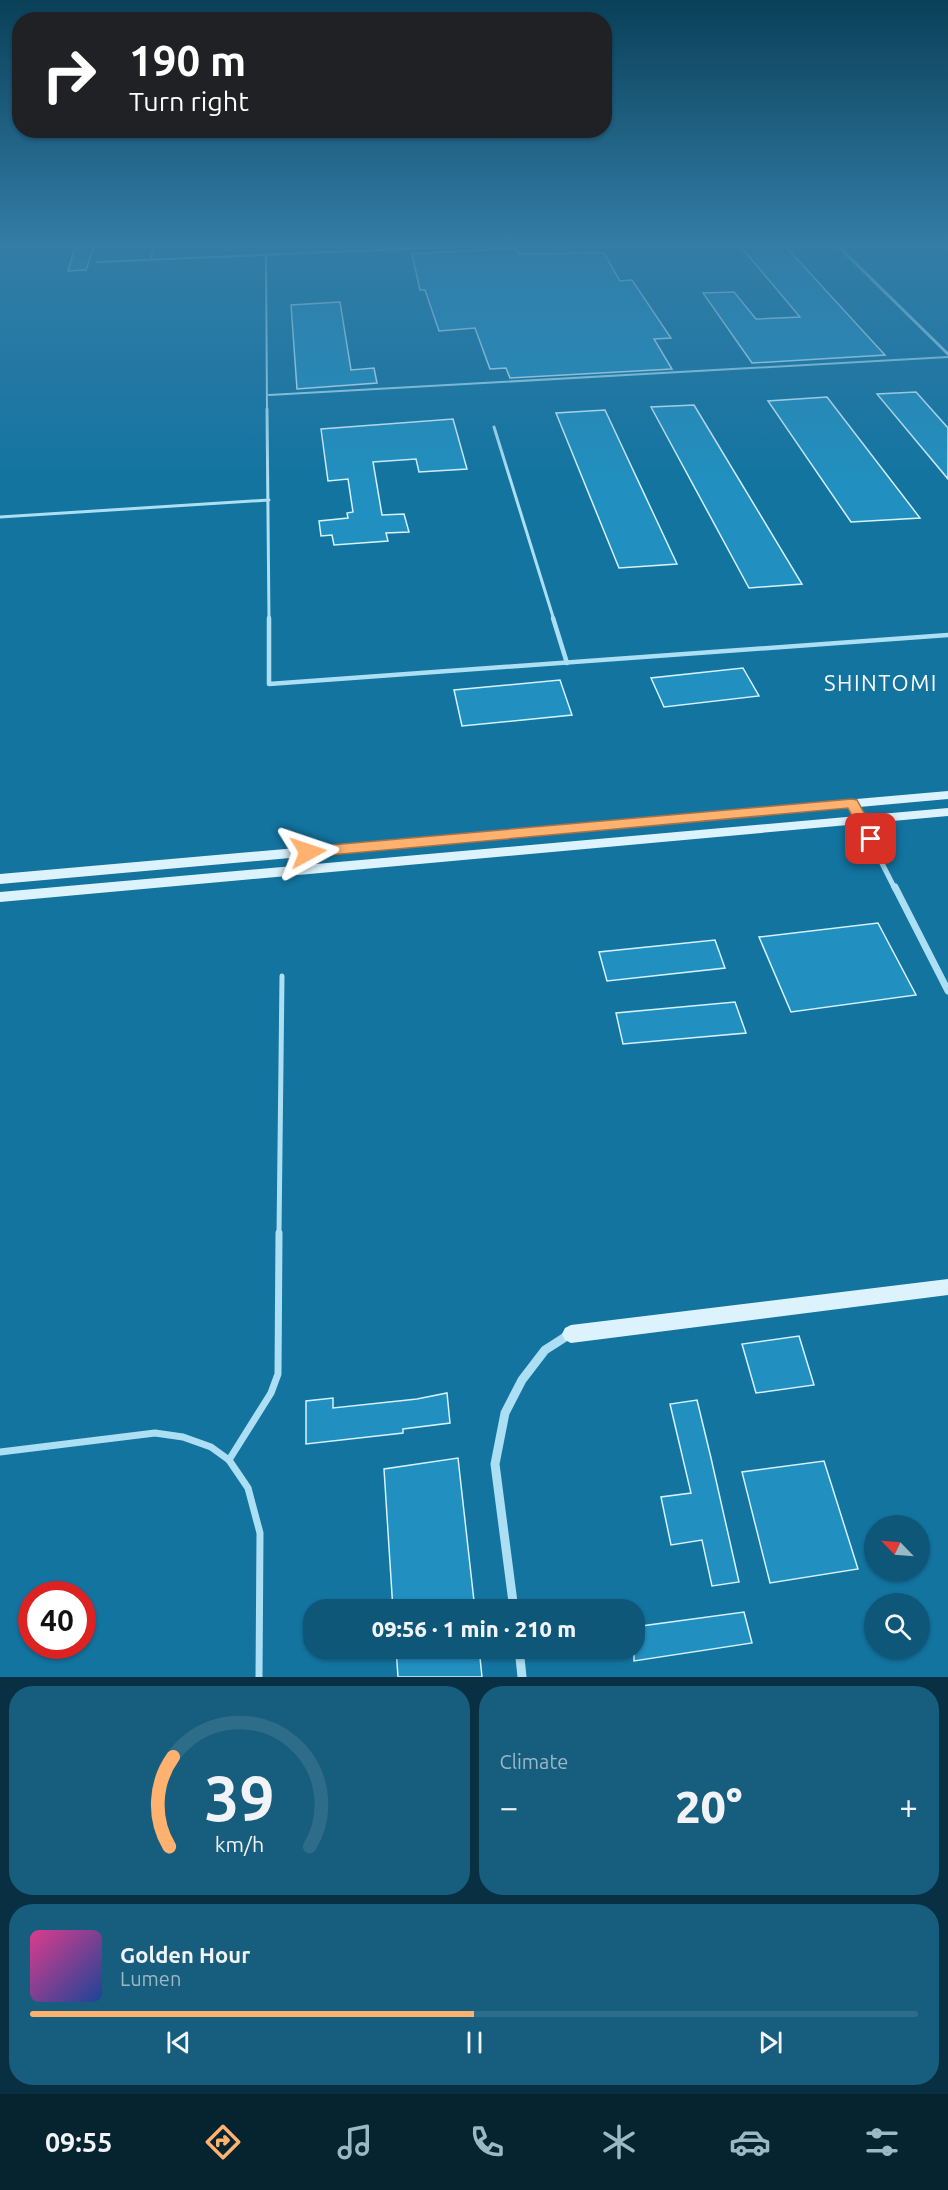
<!DOCTYPE html>
<html lang="en">
<head>
<meta charset="utf-8">
<style>
	body { margin:0; font-family:Ubuntu,sans-serif; background:#175d7d; color:#f1f3f6; height:100vh; display:flex; flex-direction:column; font-size:22px; white-space:nowrap }
	* { box-sizing:border-box; margin:0 }
	p { font-size:20px; color:#9bb8c6 }
	.icon { flex:none; width:33px; height:33px; fill:none; stroke:currentColor; stroke-width:2; stroke-linecap:round; stroke-linejoin:round }
	.map { position:relative; height:1677px; overflow:hidden }
	.drawer { display:flex; flex-direction:column; gap:9px; padding:9px; background:#083042; flex:1 }
	.drawer>* { flex:none }
	.hud { position:absolute; left:12px; top:12px; width:600px; height:126px; border-radius:24px; box-shadow:0 2px 4px #0004; background:#202124; color:#fff; overflow:hidden }
	.needle { width:39px; rotate:295deg }
	.controls { position:absolute; left:864px; top:1515px; display:grid; gap:12px }
	.controls a { display:grid; place-items:center; width:66px; height:66px; border-radius:50%; background:#0e5778; box-shadow:0 2px 4px #0004; font-size:30px }
	.speed { position:absolute; left:18px; top:1581px; display:flex; gap:12px; font-size:30px; font-weight:700; text-align:center }
	.speed>* { display:grid; place-content:center; width:78px; height:78px; border-radius:50%; background:#0e5778; box-shadow:0 2px 4px #0004; line-height:1 }
	.speed .limit { border:9px solid #d22; background:#fff; color:#111 }
	.pin { position:absolute; display:grid; place-items:center; width:51px; height:51px; color:#fff; margin:-26px; border-radius:12px; box-shadow:0 3px 9px #0006 }
	.me { position:absolute; width:66px; margin:-33px; rotate:85deg; stroke-linejoin:round; filter:drop-shadow(0 0 4px #0008) }
	.turn { display:flex; align-items:center; gap:21px; height:126px; padding:0 18px; font-size:27px }
	.turn .icon { width:78px; height:78px; stroke-width:2.5 }
	.turn b { display:block; font-size:42px; line-height:51px }
	.big { font-size:45px; font-weight:800; line-height:1.1 }
	.drawer .tile { flex:1; display:flex; flex-direction:column; justify-content:center; gap:9px; min-width:0; padding:0 21px; border-radius:24px; background:#175d7d }
	.drawer .dial { align-items:center; gap:0 }
	.dial svg { height:156px; overflow:visible; fill:none; stroke:#2e6d8a; stroke-width:7; stroke-linecap:round; text-anchor:middle }
	.dial text { fill:#f1f3f6; stroke:none }
	.song { display:flex; align-items:center; gap:18px }
	.cover { width:72px; height:72px; border-radius:9px; background:linear-gradient(135deg,hsl(330 70% 55%),hsl(220 70% 35%)) }
	.played { height:6px; border-radius:3px; background:linear-gradient(90deg,#ffb16f 50%,#2e6d8a 50%) }
	.keys { display:flex; justify-content:space-around; direction:ltr }
	.heat { display:flex; justify-content:space-between; align-items:center; font-size:33px; direction:ltr }
	.drawer .tiles { flex:1; display:grid; gap:9px; grid-template-columns:1fr 1fr }
	.tile:last-child { grid-column:span 2 }
	.trip { position:absolute; left:303px; top:1599px; width:342px; height:60px; border-radius:24px; background:#0e5778; box-shadow:0 2px 4px #0004; font-weight:800; line-height:60px; text-align:center }
	.tabs { display:flex; height:96px; justify-content:space-around; align-items:center; background:#062330; color:#9bb8c6 }
	.tabs .icon { width:42px; height:42px }
	.tabs .active { color:#ffb16f }
	.tabs b { font-size:27px; color:#f1f3f6 }
	.map>svg:first-child { display:block }
	.building { fill:#218fbf; stroke:#d5f2fe; stroke-width:1.5 }
	.lines { fill:none; stroke-linecap:round; stroke-linejoin:round }
	.lane-far4 { stroke:#acdff4; stroke-width:2 }
	.lane-far3 { stroke:#acdff4; stroke-width:3 }
	.lane-far2 { stroke:#acdff4; stroke-width:4.5 }
	.lane-far1 { stroke:#acdff4; stroke-width:5 }
	.lane { stroke:#acdff4; stroke-width:7 }
	.street-far3 { stroke:#acdff4; stroke-width:3 }
	.street-far2 { stroke:#acdff4; stroke-width:5 }
	.street-far1 { stroke:#acdff4; stroke-width:7 }
	.street { stroke:#acdff4; stroke-width:9 }
	.secondary { fill:#dcf3fd; fill-rule:evenodd }
	.route { fill:#ffb16f; stroke:#a67348; stroke-width:1.5 }
	.labels { text-anchor:middle; dominant-baseline:central; stroke-width:6; stroke-linejoin:round; paint-order:stroke }
	.neighbourhood-label { font-size:22px; letter-spacing:1.5px; fill:#fff; stroke:#1374a0 }
</style>
</head>
<body>
<div class="map">
<svg width="948" height="1677" viewBox="0 0 948 1677">
	<rect width="100%" height="100%" fill="#1374a0"/>
	<g class="building">
		<polygon points="75,247 94,247 86,270 68,271"/>
		<polygon points="741,247 786,247 885,355 752,363 703,293 734,292 756,319 800,317"/>
		<polygon points="516,248 519,254 604,253 620,281 632,280 671,338 654,339 672,369 510,378 506,368 490,369 475,328 439,331 425,290 420,290 412,254"/>
		<polygon points="340,302 351,370 374,368 377,383 297,389 291,305"/>
		<polygon points="916,392 948,428 948,479 877,394"/>
		<polygon points="827,397 920,518 851,522 768,401"/>
		<polygon points="694,405 802,584 749,588 651,407"/>
		<polygon points="605,410 677,564 619,568 556,413"/>
		<polygon points="453,419 467,469 419,472 416,459 373,462 382,515 404,514 409,532 386,533 388,541 334,545 332,535 321,536 319,521 348,518 347,513 353,512 348,479 328,481 321,429"/>
		<polygon points="743,668 759,696 664,707 651,678"/>
		<polygon points="560,680 572,715 462,726 454,690"/>
		<polygon points="878,923 916,995 791,1012 759,937"/>
		<polygon points="715,940 725,968 607,981 599,952"/>
		<polygon points="735,1002 746,1033 623,1044 616,1013"/>
		<polygon points="799,1336 814,1385 756,1393 742,1344"/>
		<polygon points="447,1393 450,1423 403,1429 403,1433 306,1444 306,1401 333,1398 333,1408 417,1399"/>
		<polygon points="697,1400 711,1458 739,1582 712,1586 702,1540 671,1545 661,1497 691,1493 670,1404"/>
		<polygon points="458,1458 475,1610 393,1610 384,1469"/>
		<polygon points="824,1461 858,1569 770,1583 742,1472"/>
		<polygon points="744,1612 752,1643 634,1661 634,1627"/>
		<polygon points="396,1648 479,1648 482,1677 398,1677"/>
	</g>
	<g class="lines">
		<g class="lane-far4">
			<polyline points="266,254 267,410"/>
			<polyline points="150,260 155,247"/>
			<polyline points="97,262 448,247"/>
			<polyline points="269,395 948,357"/>
		</g>
		<g class="lane-far3">
			<polyline points="267,409 269,620"/>
			<polyline points="494,427 554,620"/>
			<polyline points="0,517 269,500"/>
		</g>
		<g class="lane-far2">
			<polyline points="269,618 269,684 948,635"/>
			<polyline points="553,618 567,663"/>
		</g>
		<polyline class="lane-far1" points="279,1234 282,976"/>
		<g class="lane">
			<polyline points="0,1452 155,1433 183,1437 211,1447 229,1460 248,1488 260,1533 259,1677"/>
			<polyline points="229,1460 271,1393 278,1374 279,1233"/>
		</g>
		<polyline class="street-far3" points="839,247 948,354"/>
		<polyline class="street-far2" points="852,804 895,889"/>
		<polyline class="street-far1" points="895,887 948,991"/>
		<g class="street">
			<polyline points="514,1610 495,1464 505,1413 522,1380 545,1350 570,1334"/>
			<polyline points="519,1648 522,1677"/>
		</g>
		<g class="secondary">
			<polygon points="948,791 948,799 0,884 0,874"/>
			<polygon points="948,808 948,816 0,902 0,892"/>
			<polygon points="948,1279 948,1295 571,1343 565,1340 562,1334 565,1328 571,1325"/>
		</g>
	</g>
	<linearGradient id="sky" x2="0" y2="1"><stop stop-color="#0a4058"/><stop offset="0.51" stop-color="#337da7"/><stop offset="1" stop-color="#337da7" stop-opacity="0"/></linearGradient>
	<rect width="948" height="481" fill="url(#sky)"/>
	<polygon class="route" points="852,799 857,800 878,839 876,842 866,842 848,808 308,857 301,852 308,847"/>
	<g class="labels">
		<g class="neighbourhood-label">
			<text x="881" y="682">SHINTOMI</text>
		</g>
	</g>
</svg>
<div class="controls">
<a><svg class="needle" viewBox="-14 -14 28 28"><path d="M0-13l5 13h-10z" fill="#e53935"/><path d="M0 13l5-13h-10z" fill="#9bb8c6"/></svg></a>
<a><svg class="icon" aria-label="search" viewBox="0 0 24 24"><circle cx="10" cy="10" r="6"/><path d="M15 15l6 6"/></svg></a>
</div>
<div class="speed"><div class="limit">40</div></div>
<div class="pin" style="left:871px;top:839px;background:#d93025"><svg class="icon" aria-label="arrive" viewBox="0 0 24 24"><path d="M6 21V4h12l-3 4 3 4H6"/></svg></div>
<svg class="me" style="left:308px;top:852px" viewBox="-20 -20 40 40"><path d="M0-17L14 15 0 8-14 15z" fill="#ffb16f" stroke="#fff" stroke-width="4"/></svg>
<div class="trip">09:56 · 1 min · 210 m</div>
<div class="hud">
<div class="turn"><svg class="icon" aria-label="right" viewBox="0 0 24 24"><path d="M7 20v-9h11M14 6l5 5-5 5"/></svg><div><b>190 m</b>Turn right</div></div>
</div>
</div>
<section class="drawer">
<div class="tiles">
<div class="tile dial"><svg viewBox="0 0 100 80">
<path d="M14 69A42 42 0 1 1 86 69"/>
<path d="M14 69A42 42 0 0 1 16 23" stroke="#ffb16f"/>
<text x="50" y="56" font-size="32" font-weight="700">39</text>
<text x="50" y="72" font-size="11">km/h</text>
</svg></div>
<div class="tile"><p>Climate</p>
<div class="heat"><a>−</a><b class="big">20°</b><a>+</a></div>
</div>
<div class="tile">
<div class="song"><i class="cover"></i><div><b>Golden Hour</b><p>Lumen</p></div></div>
<div class="played"></div>
<div class="keys"><svg class="icon" aria-label="previous" viewBox="0 0 24 24"><path d="M18 5L8 12l10 7zM5 5v14"/></svg><svg class="icon" aria-label="pause" viewBox="0 0 24 24"><path d="M8 5v14M16 5v14"/></svg><svg class="icon" aria-label="next" viewBox="0 0 24 24"><path d="M6 5l10 7-10 7zM19 5v14"/></svg></div>
</div>
</div>
</section>
<nav class="tabs">
<b>09:55</b>
<svg class="icon active" aria-label="directions" viewBox="0 0 24 24"><path d="M12 3l9 9-9 9-9-9zM9 14v-3h6M13 9l2 2-2 2"/></svg>
<svg class="icon" aria-label="music" viewBox="0 0 24 24"><path d="M9 18V5l10-2v13"/><circle cx="6" cy="18" r="3"/><circle cx="16" cy="16" r="3"/></svg>
<svg class="icon" aria-label="phone" viewBox="0 0 24 24"><path d="M5 4h4l2 5-3 2q2 4 5 5l2-3 5 2v4C11 20 4 13 5 4z"/></svg>
<svg class="icon" aria-label="climate" viewBox="0 0 24 24"><path d="M12 3v18M4 7l16 10M4 17L20 7"/></svg>
<svg class="icon" aria-label="car" viewBox="0 0 24 24"><path d="M5 17H2v-5l4-1 3-4h7l3 4 3 1v5h-3M9 17h6M6 11h13"/><circle cx="7" cy="17" r="2"/><circle cx="17" cy="17" r="2"/></svg>
<svg class="icon" aria-label="filters" viewBox="0 0 24 24"><path d="M4 7h16M4 17h16"/><circle cx="9" cy="7" r="2"/><circle cx="15" cy="17" r="2"/></svg>
</nav>
</body>
</html>
